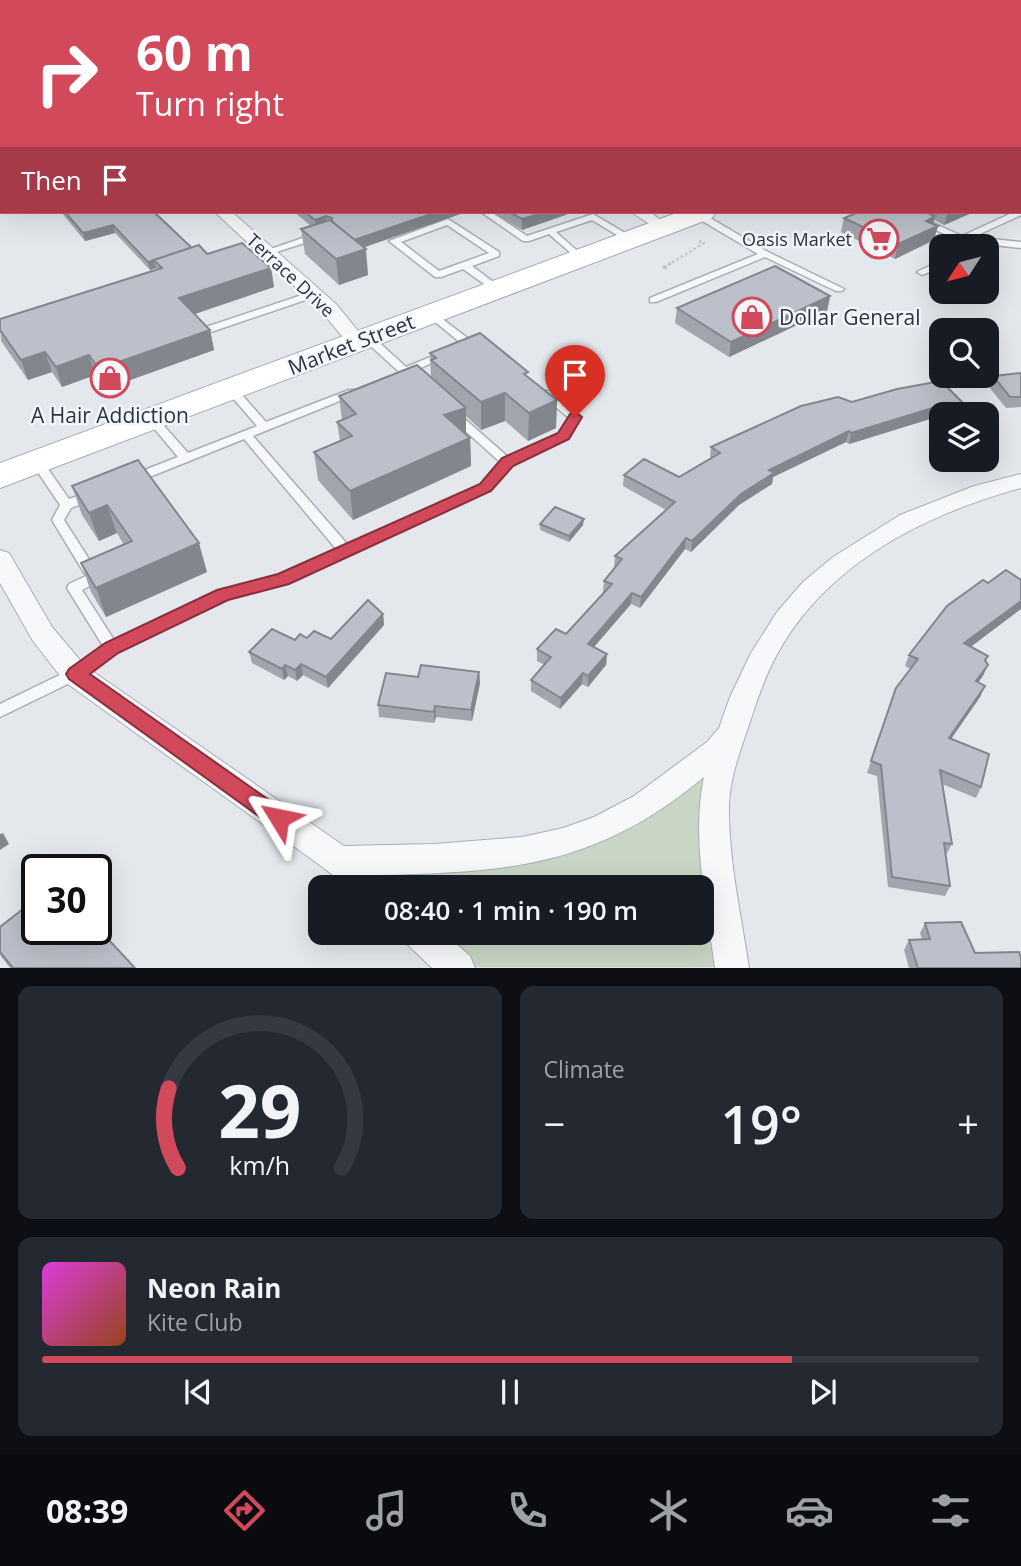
<!DOCTYPE html>
<html lang="en">
<head>
<meta charset="utf-8">
<style>
	body { margin:0; font-family:"Open Sans",sans-serif; background:#242831; color:#f1f3f6; height:100vh; display:flex; flex-direction:column; font-size:26px; white-space:nowrap }
	* { box-sizing:border-box; margin:0 }
	p { font-size:23px; color:#9ea1a6 }
	.icon { flex:none; width:38px; height:38px; fill:none; stroke:currentColor; stroke-width:2; stroke-linecap:round; stroke-linejoin:round }
	.map { position:relative; height:968px; overflow:hidden }
	.side { display:flex; flex-direction:column; gap:18px; padding:18px; background:#0d0f14; flex:1 }
	.side>* { flex:none }
	.top-card { position:absolute; left:0px; top:0px; width:1022px; height:214px; box-shadow:0 7px 28px #0002; background:#d1495b; color:#fff; overflow:hidden }
	.needle { width:46px; rotate:234deg }
	.fabs { position:absolute; left:929px; top:234px; display:grid; gap:14px }
	.fabs a { display:grid; place-items:center; width:70px; height:70px; border-radius:14px; background:#171b24; box-shadow:0 7px 28px #0002; font-size:35px }
	.speed { position:absolute; left:21px; top:854px; display:flex; gap:14px; font-size:35px; font-weight:700; text-align:center }
	.speed>* { display:grid; place-content:center; width:91px; height:91px; border-radius:50%; background:#171b24; box-shadow:0 7px 28px #0002; line-height:1 }
	.speed .limit { border:4px solid #111; border-radius:10px; background:#fff; color:#111 }
	.pin { position:absolute; display:grid; place-items:center; width:60px; height:60px; color:#fff; margin:-72px -30px; border-radius:50% 50% 50% 0; rotate:-45deg; box-shadow:0 0 7px #0007 }
	.pin .icon { rotate:45deg }
	.me { position:absolute; width:77px; margin:-38px; rotate:305deg; stroke-linejoin:round; filter:drop-shadow(0 0 5px #0008) }
	.turn { display:flex; align-items:center; gap:24px; height:147px; padding:0 21px; font-size:32px }
	.turn .icon { width:91px; height:91px; stroke-width:2.5 }
	.turn b { display:block; font-size:49px; line-height:60px }
	.then { display:flex; align-items:center; height:66px; padding:0 21px; background:#0003; gap:14px; font-size:26px }
	.big { font-size:52px; font-weight:600; line-height:1.1 }
	.side .widget { flex:1; display:flex; flex-direction:column; justify-content:center; gap:10px; min-width:0; padding:0 24px; border-radius:14px; background:#242831 }
	.side .dial { align-items:center; gap:0 }
	.dial svg { height:182px; overflow:visible; fill:none; stroke:#363941; stroke-width:7; stroke-linecap:round; text-anchor:middle }
	.dial text { fill:#f1f3f6; stroke:none }
	.song { display:flex; align-items:center; gap:21px }
	.cover { width:84px; height:84px; border-radius:10px; background:linear-gradient(135deg,hsl(300 70% 55%),hsl(20 70% 35%)) }
	.played { height:7px; border-radius:4px; background:linear-gradient(90deg,#d1495b 80%,#363941 80%) }
	.keys { display:flex; justify-content:space-around; direction:ltr }
	.heat { display:flex; justify-content:space-between; align-items:center; font-size:38px; direction:ltr }
	.side .tiles { flex:1; display:grid; gap:18px; grid-template-columns:1fr 1fr }
	.widget:last-child { grid-column:span 2 }
	.trip { position:absolute; left:308px; top:875px; width:406px; height:70px; border-radius:14px; background:#171b24; box-shadow:0 7px 28px #0002; font-weight:600; line-height:70px; text-align:center }
	.menu { display:flex; height:112px; justify-content:space-around; align-items:center; background:#090b0e; color:#9ea1a6 }
	.menu .icon { width:49px; height:49px }
	.menu .active { color:#d1495b }
	.menu b { font-size:32px; color:#f1f3f6 }
	.map>svg:first-child { display:block }
	.green { fill:#c9d6c5 }
	.lines { fill:none; stroke-linecap:round; stroke-linejoin:round }
	.lane-casing { stroke:#a9aeb7; stroke-width:3 }
	.street-casing { stroke:#a9aeb7; stroke-width:2 }
	.secondary-casing { stroke:#a9aeb7; stroke-width:3 }
	.primary-casing { stroke:#a3abb8; stroke-width:2 }
	.path-far1 { stroke:#c2c5cb; stroke-width:2.5; stroke-dasharray:2.5 2.5; stroke-linecap:butt }
	.path { stroke:#c2c5cb; stroke-width:3.5; stroke-dasharray:4.5 4.5; stroke-linecap:butt }
	.lane { fill:#f7f8fa; fill-rule:evenodd }
	.street { fill:#f7f8fa; fill-rule:evenodd }
	.secondary { fill:#fff; fill-rule:evenodd }
	.primary { fill:#fff; fill-rule:evenodd }
	.wall { fill:#a1a5ae }
	.shaded-wall { fill:#83868d }
	.building { fill:#bbc0ca; stroke:#83868d; stroke-width:2 }
	.route { fill:#d1495b; stroke:#882f3b; stroke-width:2 }
	.labels { text-anchor:middle; dominant-baseline:central; stroke-width:5; stroke-linejoin:round; paint-order:stroke }
	.far-poi-label { font-size:18px; fill:#2b3445; stroke:#f4f6f9; text-anchor:end }
	.far-street-label { font-size:18px; fill:#2b3445; stroke:#f4f6f9 }
	.poi-label { font-size:21px; fill:#2b3445; stroke:#f4f6f9; text-anchor:start }
	.street-label { font-size:21px; fill:#2b3445; stroke:#f4f6f9 }
</style>
</head>
<body>
<div class="map">
<svg width="1021" height="968" viewBox="0 0 1021 968">
	<rect width="100%" height="100%" fill="#e4e7ec"/>
	<polygon class="green" points="727,740 732,967 458,967 419,933 702,933 702,887 368,887 339,861 573,840"/>
	<g class="lines">
		<defs>
			<g id="lane">
				<polygon points="154,0 161,0 163,2 156,2"/>
				<polygon points="193,0 199,0 201,2 194,2"/>
				<rect x="1020" y="66" width="1" height="5"/>
				<polygon points="1021,128 1021,133 1020,133 1020,128"/>
				<rect x="1020" y="139" width="1" height="4"/>
				<polygon points="1021,151 1021,156 1020,156 1020,151"/>
				<polygon points="1021,209 1021,215 973,237 1021,242 1021,248 959,241 898,212 909,212 962,236 1014,212 1020,212"/>
				<polygon points="481,212 491,212 527,236 593,214 635,239 630,242 627,241 592,220 556,232 583,256 583,260 580,261 549,234 529,241 523,241"/>
				<polygon points="695,212 700,212 768,252 844,289 842,291 836,291 765,257 656,302 650,302 650,298 758,254 694,216 693,214"/>
				<path d="M448,219L499,252V256L472,266L500,287V291H494L463,269L441,277H435L389,241ZM447,225L489,253L439,271L401,242Z"/>
				<polygon points="317,233 322,236 320,238 267,255 262,252"/>
				<polygon points="942,260 942,267 922,275 917,272"/>
				<polygon points="314,291 319,294 317,296 214,331 210,332 205,329 206,327"/>
				<polygon points="432,311 474,343 474,347 460,349 459,347 462,344 428,316 427,314"/>
				<polygon points="368,335 372,336 406,367 440,353 448,353 449,355 412,372 415,376 410,379 399,374 398,371 364,340 364,336"/>
				<polygon points="231,386 235,387 266,422 349,390 357,390 359,392 357,394 253,436 348,545 482,484 500,462 451,418 449,416 451,414 459,414 508,457 560,434 569,418 542,395 540,393 542,391 550,391 581,417 568,439 511,465 490,490 288,583 227,599 116,652 80,678 0,717 0,704 70,670 103,646 67,588 69,584 86,576 52,520 60,505 31,462 33,459 41,459 69,499 90,492 96,496 94,499 71,508 64,520 101,578 99,581 82,590 114,640 218,591 279,576 337,550 244,439 137,482 129,482 127,479 129,476 178,457 148,421 146,419 148,417 156,417 188,453 257,426 225,389"/>
			</g>
			<g id="street">
				<polygon points="269,0 282,0 283,2 271,2"/>
				<polygon points="556,0 570,0 571,2 558,2"/>
				<rect x="0" y="7" width="2" height="8"/>
				<polygon points="215,212 232,212 336,304 367,342 364,346 350,346 322,312"/>
				<polygon points="631,212 650,212 670,227 662,232"/>
				<path d="M1021,474V488C923,515 824,565 775,658C764,679 757,700 750,722C741,748 730,777 729,804C728,858 741,914 749,968H715C707,906 691,838 704,777C597,866 512,872 378,875L384,887H345L328,871L65,682L33,641L0,583V550L9,553L52,627L85,666L344,846L434,844L522,837L563,828L594,817L634,796L707,742L719,728L730,697L751,653L777,612L803,582L833,557L900,515L974,486Z"/>
				<polygon points="402,933 444,933 470,956 475,968 432,968 407,944"/>
			</g>
			<g id="secondary">
				<polygon points="863,0 884,0 885,2 864,2"/>
				<rect x="1020" y="44" width="1" height="10"/>
			</g>
			<g id="primary">
				<rect x="1020" y="86" width="1" height="12"/>
				<polygon points="679,212 716,212 712,218 0,488 0,463"/>
			</g>
		</defs>
		<use href="#lane" class="lane-casing"/>
		<use href="#street" class="street-casing"/>
		<use href="#secondary" class="secondary-casing"/>
		<use href="#primary" class="primary-casing"/>
		<polyline class="path-far1" points="668,265 704,243 699,241"/>
		<polyline class="path" points="667,268 664,267 671,263"/>
		<use href="#lane" class="lane"/>
		<use href="#street" class="street"/>
		<use href="#secondary" class="secondary"/>
		<use href="#primary" class="primary"/>
	</g>
	<g class="wall">
		<polygon points="321,0 520,0 524,2 324,2"/>
		<polygon points="618,0 850,0 844,2 622,2"/>
		<polygon points="909,0 1021,0 1021,42 1020,2 915,2"/>
		<polygon points="61,212 154,212 192,248 207,254 271,268 274,287 194,314 210,330 214,350 105,389 95,375 62,387 52,372 28,380 1,341 0,319 156,270 156,268 150,270 115,233 85,241"/>
		<polygon points="294,212 466,212 363,247 368,275 339,285 305,254 301,229 311,226"/>
		<polygon points="492,212 574,212 522,230"/>
		<polygon points="859,212 974,212 944,225 934,220 933,224 934,240 895,259 841,232 844,218"/>
		<polygon points="830,296 827,311 729,357 675,323 677,308"/>
		<polygon points="430,353 528,378 557,400 556,428 528,441 505,421 481,430 466,416 466,435 470,438 471,466 353,520 318,480 314,452 340,441 337,422 342,420 339,396 431,378"/>
		<polygon points="1021,373 1021,407 1006,408 989,387 993,376"/>
		<polygon points="941,381 942,422 934,424 930,419 849,444 846,442 773,477 772,484 739,505 691,552 685,549 640,608 631,604 594,647 607,654 606,665 588,687 582,684 560,709 531,691 531,680 545,665 537,661 537,649 566,634 604,592 603,592 604,581 615,567 614,567 615,556 666,510 623,486 624,475 679,477 710,458 710,457 711,447 852,402"/>
		<polygon points="138,460 207,572 106,617 91,592 81,563 124,545 117,533 99,541 82,515 72,486"/>
		<polygon points="540,524 583,525 569,542 540,530"/>
		<polygon points="383,614 384,625 328,688 303,675 297,681 288,676 284,680 252,663 249,652 307,638 331,639"/>
		<polygon points="970,647 988,656 986,661 988,665 978,682 985,686 980,697 951,739 981,787 976,798 942,784 952,844 946,855 950,886 945,896 888,887 877,776 867,773 896,688 911,669 905,666 909,655"/>
		<polygon points="479,672 480,683 472,721 436,717 434,723 379,717 378,705 418,677"/>
		<polygon points="925,923 975,953 1021,968 909,968 904,950 909,940 922,939 920,933"/>
		<polygon points="0,927 135,968 10,968 0,955"/>
	</g>
	<g class="shaded-wall">
		<polygon points="817,0 850,0 844,2 811,2"/>
		<polygon points="437,212 466,212 345,254 344,243"/>
		<polygon points="545,212 574,212 522,230 522,219"/>
		<polygon points="948,212 974,212 944,225"/>
		<polygon points="326,216 327,227 317,230 315,220"/>
		<polygon points="935,216 932,229 938,226 934,240 895,259 898,244 926,221"/>
		<polygon points="113,225 115,233 85,241 83,233"/>
		<polygon points="366,249 368,275 339,285 336,259"/>
		<polygon points="154,260 156,268 150,270 148,262"/>
		<polygon points="271,268 274,287 183,318 179,298"/>
		<polygon points="830,296 827,311 729,357 731,342"/>
		<polygon points="210,330 214,350 105,389 99,369"/>
		<polygon points="45,352 52,372 28,380 21,360"/>
		<polygon points="89,355 95,375 62,387 56,367"/>
		<polygon points="505,393 505,421 481,430 481,402"/>
		<polygon points="557,400 556,428 528,441 529,413"/>
		<polygon points="967,407 964,415 942,415 942,422 934,424 937,413"/>
		<polygon points="466,408 466,435 444,415"/>
		<polygon points="933,408 930,419 849,444 851,433"/>
		<polygon points="849,431 846,442 773,477 772,484 739,505 691,552 692,541 741,494 769,470"/>
		<polygon points="470,438 471,466 353,520 350,491"/>
		<polygon points="107,505 117,533 99,541 89,513"/>
		<polygon points="584,519 583,525 569,542 569,536"/>
		<polygon points="686,538 685,549 640,608 641,597"/>
		<polygon points="199,543 207,572 106,617 96,588"/>
		<polygon points="632,593 631,604 587,655 588,644"/>
		<polygon points="1021,601 1021,609 960,655 964,643"/>
		<polygon points="383,614 384,625 328,688 326,677"/>
		<polygon points="607,654 606,665 588,687 588,676"/>
		<polygon points="301,664 303,675 297,681 295,670"/>
		<polygon points="285,665 288,676 284,680 282,669"/>
		<polygon points="988,665 983,676 971,692 976,681"/>
		<polygon points="479,672 480,683 472,721 471,710"/>
		<polygon points="583,673 582,684 560,709 561,698"/>
		<polygon points="985,686 980,697 944,749 949,738"/>
		<polygon points="435,706 436,717 434,723 434,712"/>
		<polygon points="3,833 9,844 0,850 0,834"/>
	</g>
	<g class="building">
		<polygon points="41,0 121,0 124,2 43,2"/>
		<polygon points="334,0 520,0 524,2 338,2"/>
		<polygon points="643,0 817,0 811,2 648,2"/>
		<polygon points="943,0 1021,0 1021,32 1020,2 948,2"/>
		<polygon points="0,60 2,62 2,109 0,107"/>
		<polygon points="1020,166 1021,166 1020,195"/>
		<polygon points="65,212 154,212 192,248 148,262 113,225 83,233"/>
		<polygon points="305,212 437,212 354,240 332,222 332,218 326,216 315,220"/>
		<polygon points="509,212 545,212 522,219"/>
		<polygon points="859,212 925,212 935,216 926,221 938,226 898,244 844,218"/>
		<polygon points="330,220 366,249 336,259 301,229"/>
		<polygon points="242,243 271,268 179,298 210,330 99,369 89,355 56,367 45,352 21,360 0,330 0,319 162,268 154,260 199,245 207,254"/>
		<polygon points="775,266 830,296 731,342 677,308"/>
		<polygon points="480,333 528,372 524,374 557,400 529,413 505,393 481,402 431,360 436,358 430,353"/>
		<polygon points="417,365 466,408 444,415 470,438 350,491 314,452 352,436 337,422 356,414 339,396"/>
		<polygon points="1021,373 1021,397 1010,397 993,376"/>
		<polygon points="941,381 967,407 937,413 933,408 851,433 849,431 769,470 774,473 741,494 692,541 686,538 641,597 632,593 588,644 607,654 588,676 583,673 561,698 531,680 551,657 537,649 556,629 566,634 612,584 604,581 622,559 615,556 675,502 624,475 644,459 679,477 720,453 711,447 801,406 838,397 852,402 897,389"/>
		<polygon points="138,460 199,543 96,588 81,563 132,541 107,505 89,513 72,486"/>
		<polygon points="555,507 584,519 569,536 540,524"/>
		<polygon points="1006,570 1021,580 1021,601 964,643 988,656 985,660 988,665 976,681 985,686 949,738 989,754 981,787 940,770 952,844 944,843 950,886 892,877 881,765 871,761 896,688 918,659 909,655 947,606 983,580 988,583"/>
		<polygon points="368,600 383,614 326,677 301,664 295,670 285,665 282,669 249,652 272,629 295,640 300,634 307,638 314,631 331,639"/>
		<polygon points="421,665 479,672 471,710 435,706 434,712 378,705 386,673 418,677"/>
		<polygon points="37,898 37,929 96,929 96,926 135,968 13,968 0,952 0,927"/>
		<polygon points="961,922 975,953 1019,952 1021,958 1021,968 918,968 909,940 930,939 925,923"/>
	</g>
	<polygon class="route" points="575,412 582,417 569,439 513,466 491,491 289,584 228,600 118,653 90,674 286,812 289,818 286,825 279,828 271,825 69,679 66,674 69,669 105,643 217,590 278,574 480,484 502,458 558,433 570,414"/>
	<defs>
		<symbol id="supermarket-ring" viewBox="-11 -11 22 22"><circle r="9.5" fill="#f4f6f9" stroke="#d1495b" stroke-width="1.5"/><path d="M-6-5.5h2.5l.6 2H6L4.5 2H-2.5L-4.4-4H-6ZM-1.5 3.2a1.3 1.3 0 1 0 .1 0ZM3 3.2a1.3 1.3 0 1 0 .1 0Z" fill="#d1495b"/></symbol>
		<symbol id="shop-ring" viewBox="-11 -11 22 22"><circle r="9.5" fill="#f4f6f9" stroke="#d1495b" stroke-width="1.5"/><path d="M-5-2.5h2.3a2.7 3.5 0 0 1 5.4 0H5L5.5 6h-11ZM-1.5-2.5h3a1.5 2.3 0 0 0-3 0Z" fill="#d1495b"/></symbol>
	</defs>
	<g fill-rule="evenodd">
		<use href="#supermarket-ring" x="857" y="217" width="44" height="44"/>
		<use href="#shop-ring" x="730" y="295" width="44" height="44"/>
		<use href="#shop-ring" x="88" y="356" width="44" height="44"/>
	</g>
	<g class="labels">
		<g class="far-poi-label">
			<text x="852" y="239">Oasis Market</text>
		</g>
		<g class="far-street-label">
			<text transform="translate(291 275) rotate(43)">Terrace Drive</text>
		</g>
		<g class="poi-label">
			<text x="779" y="317">Dollar General</text>
			<text x="110" y="415" text-anchor="middle">A Hair Addiction</text>
		</g>
		<g class="street-label">
			<text transform="translate(351 344) rotate(-21)">Market Street</text>
		</g>
	</g>
</svg>
<div class="fabs">
<a><svg class="needle" viewBox="-14 -14 28 28"><path d="M0-13l5 13h-10z" fill="#e53935"/><path d="M0 13l5-13h-10z" fill="#9ea1a6"/></svg></a>
<a><svg class="icon" aria-label="search" viewBox="0 0 24 24"><circle cx="10" cy="10" r="6"/><path d="M15 15l6 6"/></svg></a>
<a><svg class="icon" aria-label="layers" viewBox="0 0 24 24"><path d="M12 4l9 5-9 5-9-5zM3 14l9 5 9-5"/></svg></a>
</div>
<div class="speed"><div class="limit">30</div></div>
<div class="pin" style="left:575px;top:417px;background:#d93025"><svg class="icon" aria-label="arrive" viewBox="0 0 24 24"><path d="M6 21V4h12l-3 4 3 4H6"/></svg></div>
<svg class="me" style="left:279px;top:818px" viewBox="-20 -20 40 40"><path d="M0-17L14 15 0 8-14 15z" fill="#d1495b" stroke="#fff" stroke-width="4"/></svg>
<div class="trip">08:40 · 1 min · 190 m</div>
<div class="top-card">
<div class="turn"><svg class="icon" aria-label="right" viewBox="0 0 24 24"><path d="M7 20v-9h11M14 6l5 5-5 5"/></svg><div><b>60 m</b>Turn right</div></div>
<div class="then">Then<svg class="icon" aria-label="arrive" viewBox="0 0 24 24"><path d="M6 21V4h12l-3 4 3 4H6"/></svg></div>
</div>
</div>
<section class="side">
<div class="tiles">
<div class="widget dial"><svg viewBox="0 0 100 80">
<path d="M14 69A42 42 0 1 1 86 69"/>
<path d="M14 69A42 42 0 0 1 10 34" stroke="#d1495b"/>
<text x="50" y="56" font-size="32" font-weight="700">29</text>
<text x="50" y="72" font-size="11">km/h</text>
</svg></div>
<div class="widget"><p>Climate</p>
<div class="heat"><a>−</a><b class="big">19°</b><a>+</a></div>
</div>
<div class="widget">
<div class="song"><i class="cover"></i><div><b>Neon Rain</b><p>Kite Club</p></div></div>
<div class="played"></div>
<div class="keys"><svg class="icon" aria-label="previous" viewBox="0 0 24 24"><path d="M18 5L8 12l10 7zM5 5v14"/></svg><svg class="icon" aria-label="pause" viewBox="0 0 24 24"><path d="M8 5v14M16 5v14"/></svg><svg class="icon" aria-label="next" viewBox="0 0 24 24"><path d="M6 5l10 7-10 7zM19 5v14"/></svg></div>
</div>
</div>
</section>
<nav class="menu">
<b>08:39</b>
<svg class="icon active" aria-label="directions" viewBox="0 0 24 24"><path d="M12 3l9 9-9 9-9-9zM9 14v-3h6M13 9l2 2-2 2"/></svg>
<svg class="icon" aria-label="music" viewBox="0 0 24 24"><path d="M9 18V5l10-2v13"/><circle cx="6" cy="18" r="3"/><circle cx="16" cy="16" r="3"/></svg>
<svg class="icon" aria-label="phone" viewBox="0 0 24 24"><path d="M5 4h4l2 5-3 2q2 4 5 5l2-3 5 2v4C11 20 4 13 5 4z"/></svg>
<svg class="icon" aria-label="climate" viewBox="0 0 24 24"><path d="M12 3v18M4 7l16 10M4 17L20 7"/></svg>
<svg class="icon" aria-label="car" viewBox="0 0 24 24"><path d="M5 17H2v-5l4-1 3-4h7l3 4 3 1v5h-3M9 17h6M6 11h13"/><circle cx="7" cy="17" r="2"/><circle cx="17" cy="17" r="2"/></svg>
<svg class="icon" aria-label="filters" viewBox="0 0 24 24"><path d="M4 7h16M4 17h16"/><circle cx="9" cy="7" r="2"/><circle cx="15" cy="17" r="2"/></svg>
</nav>
</body>
</html>
